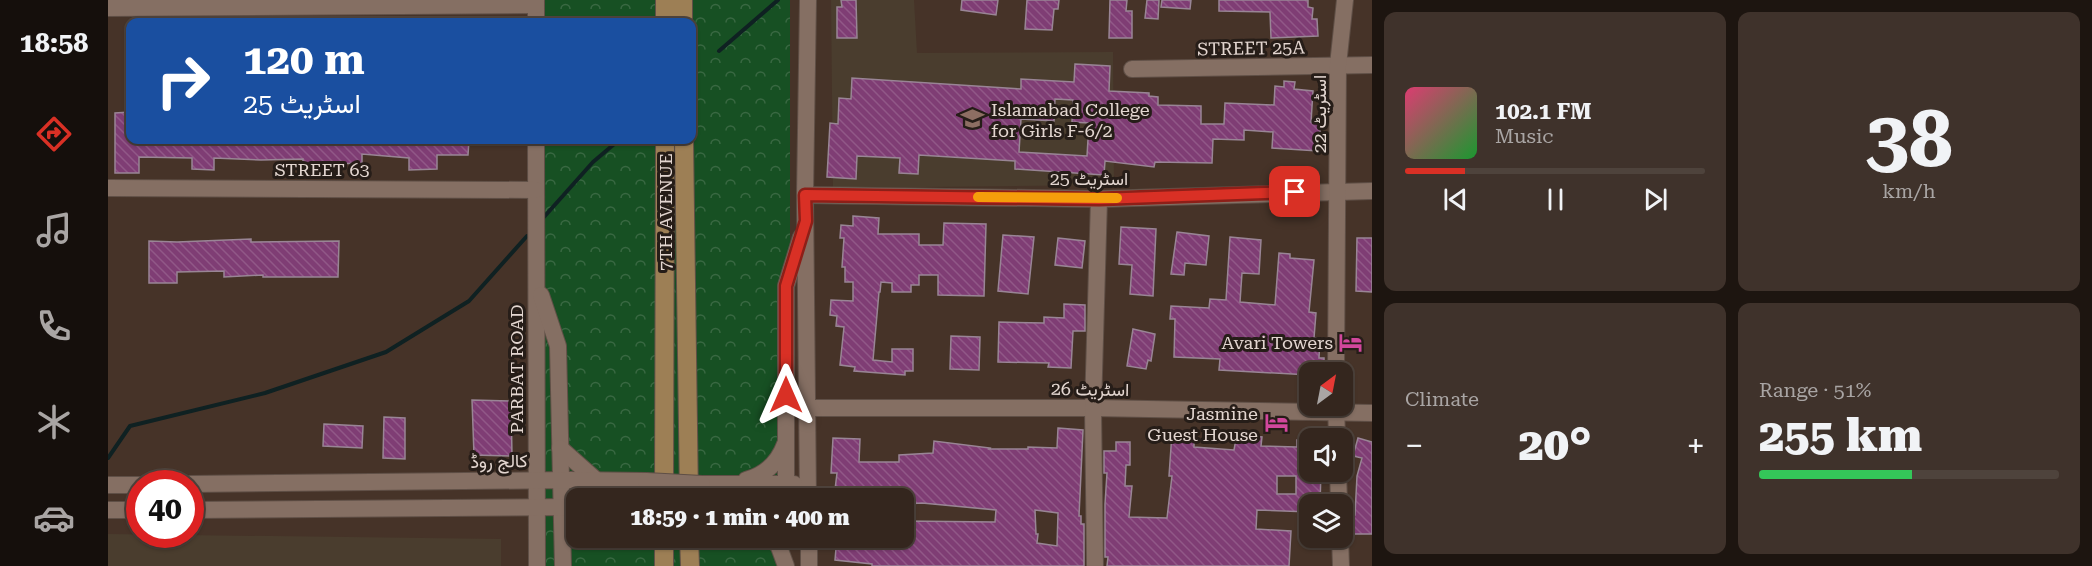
<!DOCTYPE html>
<html lang="en">
<head>
<meta charset="utf-8">
<style>
	body { margin:0; font-family:"Roboto Serif",Vazirmatn,serif; background:#3f322b; color:#f1f3f6; height:100vh; display:flex; flex-direction:column; font-size:22px; white-space:nowrap }
	* { box-sizing:border-box; margin:0 }
	p { font-size:20px; color:#a9a5a4 }
	.icon { flex:none; width:33px; height:33px; fill:none; stroke:currentColor; stroke-width:2; stroke-linecap:round; stroke-linejoin:round }
	.map { position:relative; flex:1; overflow:hidden }
	.drawer { display:flex; flex-direction:column; gap:12px; padding:12px; background:#1d1510; width:720px }
	.drawer>* { flex:none }
	.banner { position:absolute; left:18px; top:18px; width:570px; height:126px; border-radius:12px; box-shadow:0 2px 4px #0004,0 0 0 2px #4e433c; background:#1a4fa0; color:#fff; overflow:hidden }
	.needle { width:39px; rotate:32deg }
	.fabs { position:absolute; left:1191px; top:362px; display:grid; gap:12px }
	.fabs a { display:grid; place-items:center; width:54px; height:54px; border-radius:12px; background:#34261e; box-shadow:0 2px 4px #0004,0 0 0 2px #4e433c; font-size:30px }
	.speed { position:absolute; left:18px; top:470px; display:flex; gap:12px; font-size:30px; font-weight:700; text-align:center }
	.speed>* { display:grid; place-content:center; width:78px; height:78px; border-radius:50%; background:#34261e; box-shadow:0 2px 4px #0004,0 0 0 2px #4e433c; line-height:1 }
	.speed .limit { border:9px solid #d22; background:#fff; color:#111 }
	.pin { position:absolute; display:grid; place-items:center; width:51px; height:51px; color:#fff; margin:-26px; border-radius:12px; box-shadow:0 3px 9px #0006 }
	.me { position:absolute; width:66px; margin:-33px; rotate:0deg; stroke-linejoin:round; filter:drop-shadow(0 0 4px #0008) }
	.turn { display:flex; align-items:center; gap:21px; height:126px; padding:0 18px; font-size:27px }
	.turn .icon { width:78px; height:78px; stroke-width:2.5 }
	.turn b { display:block; font-size:42px; line-height:51px }
	.big { font-size:45px; font-weight:800; line-height:1.1 }
	.drawer .card { flex:1; display:flex; flex-direction:column; justify-content:center; gap:9px; min-width:0; padding:0 21px; border-radius:12px; background:#3f322b }
	.drawer .dial { align-items:center; gap:0 }
	.dial b { font-size:78px; line-height:1 }
	.song { display:flex; align-items:center; gap:18px }
	.cover { width:72px; height:72px; border-radius:9px; background:linear-gradient(135deg,hsl(340 70% 55%),hsl(130 70% 35%)) }
	.played { height:6px; border-radius:3px; background:linear-gradient(90deg,#d93025 20%,#4e433c 20%) }
	.keys { display:flex; justify-content:space-around; direction:ltr }
	.heat { display:flex; justify-content:space-between; align-items:center; font-size:33px; direction:ltr }
	.charge { height:9px; border-radius:4px; background:linear-gradient(90deg,#34c759 51%,#4e433c 0) }
	.drawer .tiles { flex:1; display:grid; gap:12px; grid-template-columns:repeat(2,1fr) }
	.trip { position:absolute; left:458px; top:488px; width:348px; height:60px; border-radius:12px; background:#34261e; box-shadow:0 2px 4px #0004,0 0 0 2px #4e433c; font-weight:800; line-height:60px; text-align:center }
	main { display:flex; flex:1; min-height:0 }
	.tab-bar { display:flex; flex-direction:column; width:108px; justify-content:space-around; align-items:center; background:#150f0c; color:#a9a5a4 }
	.tab-bar .icon { width:42px; height:42px }
	.tab-bar .active { color:#d93025 }
	.tab-bar b { font-size:27px; color:#f1f3f6 }
	.map>svg:first-child { display:block }
	.education { fill:#4a3d2e }
	.forest { fill:url(#forest-crowns) }
	.lines { fill:none; stroke-linecap:round; stroke-linejoin:round }
	.stream { stroke:#0f2122; stroke-width:4 }
	.building { fill:url(#building-back-hatch); stroke:#998595; stroke-width:1.5; fill-rule:evenodd }
	.minor-casing { stroke:#5f4f46; stroke-width:18 }
	.major-casing { stroke:#5f4f46; stroke-width:20 }
	.minor { stroke:#856f63; stroke-width:16 }
	.major { stroke:#9d7f55; stroke-width:18 }
	.minor-bridge-casing { stroke:#5f4f46; stroke-width:18; stroke-linecap:butt }
	.minor-bridge { stroke:#856f63; stroke-width:16 }
	.route-casing { stroke:#8d1f18; stroke-width:15 }
	.route { stroke:#d93025; stroke-width:10 }
	.slow { stroke:#f59e0b; stroke-width:10 }
	.labels { text-anchor:middle; dominant-baseline:central; stroke-width:6; stroke-linejoin:round; paint-order:stroke }
	.street-label { font-size:18px; fill:#e3d6d0; stroke:#261d18 }
	.poi-label { font-size:18px; fill:#e3d6d0; stroke:#261d18; text-anchor:end }
</style>
</head>
<body>
<main>
<nav class="tab-bar">
<b>18:58</b>
<svg class="icon active" aria-label="directions" viewBox="0 0 24 24"><path d="M12 3l9 9-9 9-9-9zM9 14v-3h6M13 9l2 2-2 2"/></svg>
<svg class="icon" aria-label="music" viewBox="0 0 24 24"><path d="M9 18V5l10-2v13"/><circle cx="6" cy="18" r="3"/><circle cx="16" cy="16" r="3"/></svg>
<svg class="icon" aria-label="phone" viewBox="0 0 24 24"><path d="M5 4h4l2 5-3 2q2 4 5 5l2-3 5 2v4C11 20 4 13 5 4z"/></svg>
<svg class="icon" aria-label="climate" viewBox="0 0 24 24"><path d="M12 3v18M4 7l16 10M4 17L20 7"/></svg>
<svg class="icon" aria-label="car" viewBox="0 0 24 24"><path d="M5 17H2v-5l4-1 3-4h7l3 4 3 1v5h-3M9 17h6M6 11h13"/><circle cx="7" cy="17" r="2"/><circle cx="17" cy="17" r="2"/></svg>
</nav>
<div class="map">
<svg width="1264" height="566" viewBox="0 0 1264 566">
	<defs>
		<pattern id="forest-crowns" width="20" height="18" patternUnits="userSpaceOnUse" patternTransform="scale(1.5)"><rect width="20" height="18" fill="#175023"/><path d="M2 6a3 3 0 1 1 6 0M12 15a3 3 0 1 1 6 0" fill="none" stroke="#396842"/></pattern>
		<pattern id="building-back-hatch" width="6" height="6" patternUnits="userSpaceOnUse" patternTransform="scale(1.5)"><rect width="6" height="6" fill="#7f3d74"/><path d="M-1 5l2 2M0 0l6 6M5-1l2 2" fill="none" stroke="#915887"/></pattern>
	</defs>
	<rect width="100%" height="100%" fill="#463328"/>
	<g class="education">
		<polygon points="723,0 806,0 809,53 1005,52 1006,185 725,188"/>
		<polygon points="0,534 393,539 393,566 0,566"/>
	</g>
	<polygon class="forest" points="435,0 682,0 682,498 468,498 468,537 682,537 682,566 432,566 434,140 584,140 584,22 435,22"/>
	<g class="lines">
		<g class="stream">
			<polyline points="611,51 670,0"/>
			<polyline points="436,217 485,162 511,140"/>
			<polyline points="0,458 22,426 157,393 278,352 361,301 419,236"/>
		</g>
	</g>
	<g class="building">
		<polygon points="733,0 748,0 749,38 729,38 729,7 734,7"/>
		<polygon points="854,0 890,0 888,15 853,10"/>
		<polygon points="919,0 951,0 950,9 946,9 944,30 917,29"/>
		<polygon points="1002,0 1019,0 1018,11 1024,11 1024,38 1001,38"/>
		<polygon points="1039,0 1051,0 1050,19 1037,18"/>
		<polygon points="1054,0 1083,0 1082,9 1053,7"/>
		<polygon points="1111,0 1200,0 1200,7 1205,8 1204,19 1209,19 1210,36 1163,38 1162,12 1111,11"/>
		<path d="M967,64L1002,66L1001,91L1041,93V96L1050,97V105L1093,106V124H1116L1117,103L1166,105L1167,86L1176,87V81L1187,82L1186,89L1205,91L1203,122L1213,123L1210,151L1164,148L1165,132L1136,130V140L1105,139L1104,163L1047,162L1046,167L997,161L996,175L907,169V161L811,155L810,174L791,173L792,158L749,156L748,179L719,177L722,123L730,124L731,98L743,99L744,78L913,89V79L966,82ZM947,99L965,100L964,122L981,123L979,156L911,152L913,119L946,121Z"/>
		<polygon points="22,112 22,140 361,140 360,155 329,155 329,169 301,170 301,158 254,154 254,163 195,165 195,159 153,160 106,158 106,170 84,169 84,158 31,157 31,173 7,173 7,113"/>
		<polygon points="745,216 771,218 770,234 811,234 811,245 835,245 836,223 878,224 876,296 830,295 830,275 811,275 811,285 803,285 803,292 784,292 784,283 773,282 772,292 771,292 765,360 784,362 784,349 805,349 805,371 797,371 797,375 746,371 747,367 732,365 736,327 728,326 729,316 722,315 723,300 745,301 745,282 737,282 737,267 734,267 736,238 732,238 733,225 745,226"/>
		<polygon points="1013,227 1048,229 1045,296 1022,294 1024,265 1011,264"/>
		<polygon points="1069,232 1101,236 1098,265 1077,263 1076,275 1063,274"/>
		<polygon points="895,235 926,237 920,294 890,291"/>
		<polygon points="1122,237 1153,240 1151,274 1134,273 1132,302 1167,305 1171,253 1182,254 1182,258 1206,260 1201,312 1208,313 1206,338 1212,339 1211,358 1216,358 1216,372 1202,372 1202,375 1111,370 1112,359 1066,357 1067,319 1062,319 1063,306 1101,308 1102,299 1118,300"/>
		<polygon points="950,238 977,241 974,268 947,265"/>
		<polygon points="1249,238 1264,238 1264,292 1248,291"/>
		<polygon points="143,239 143,242 231,241 230,277 155,277 155,275 116,277 116,271 69,272 69,283 41,283 41,241 69,242"/>
		<polygon points="956,304 977,305 977,331 965,331 963,368 940,367 941,363 890,362 891,322 936,323 936,317 956,318"/>
		<polygon points="1025,329 1047,334 1043,361 1040,360 1038,369 1019,366"/>
		<polygon points="843,336 872,337 871,370 842,369"/>
		<polygon points="364,400 403,401 404,456 366,455"/>
		<polygon points="276,417 297,418 297,459 275,458"/>
		<polygon points="216,424 255,426 254,448 215,446"/>
		<path d="M950,428L975,430L971,516H973V524H976V566H764V564L727,560L729,537H753L752,547L772,548V542H788L789,537H795V521L887,522L888,510L814,503L797,504V498H726L729,473H723L725,438L752,439L751,462H791V455L825,453L826,441L882,448L881,449H920V447L949,448ZM927,510L950,513L949,546L929,543L930,534H928Z"/>
		<path d="M1064,433L1086,435V447L1126,450L1129,434L1154,437L1153,446L1189,447V440H1202V471H1213L1212,504H1202V512L1149,510L1148,529L1183,531L1181,566H999L1000,557H997V504L999,473H996V451H1008V442H1022V465H1018L1017,486H1024L1021,517L1059,518L1064,476H1061ZM1169,476H1188V494H1169Z"/>
		<polygon points="1250,438 1264,442 1264,534 1243,534 1244,515 1247,515 1249,476 1254,458 1245,456"/>
	</g>
	<g class="lines">
		<defs>
			<g id="minor">
				<polyline points="428,0 428,22"/>
				<polyline points="700,0 697,195 700,498"/>
				<polyline points="0,8 428,5"/>
				<polyline points="1024,69 1264,65"/>
				<polyline points="428,140 429,566"/>
				<polyline points="0,188 428,190"/>
				<polyline points="697,195 991,199 1264,191"/>
				<polyline points="433,295 450,346 455,566"/>
				<polyline points="1228,372 1230,65 1237,0"/>
				<polyline points="1228,405 1229,438"/>
				<polyline points="700,408 985,408 1264,413"/>
				<polyline points="452,448 488,480"/>
				<polyline points="1230,471 1231,504"/>
				<path d="M638,480C657,475 670,463 677,444"/>
				<polyline points="82,484 461,480 538,481"/>
				<polyline points="594,484 686,484"/>
				<polyline points="0,485 32,485"/>
				<polyline points="678,498 678,286 693,237"/>
				<polyline points="0,510 32,510"/>
				<polyline points="82,510 468,507"/>
				<polyline points="665,537 671,547 678,566"/>
				<polyline points="701,537 701,566"/>
				<polyline points="1232,537 1233,566"/>
				<polyline points="987,566 985,408 991,199"/>
			</g>
			<g id="major">
				<polyline points="557,0 557,22"/>
				<polyline points="575,0 575,22"/>
				<polyline points="576,140 581,498"/>
				<polyline points="556,498 557,140"/>
				<polyline points="581,537 582,566"/>
				<polyline points="556,566 556,537"/>
			</g>
		</defs>
		<use href="#minor" class="minor-casing"/>
		<use href="#major" class="major-casing"/>
		<use href="#minor" class="minor"/>
		<use href="#major" class="major"/>
		<defs>
			<polyline id="minor-bridge" points="538,481 594,484"/>
		</defs>
		<use href="#minor-bridge" class="minor-bridge-casing"/>
		<use href="#minor-bridge" class="minor-bridge"/>
	</g>
	<g class="lines">
		<defs>
			<polyline id="route" points="678,395 678,286 698,221 697,195 991,199 1187,192"/>
		</defs>
		<use href="#route" class="route-casing"/>
		<use href="#route" class="route"/>
		<polyline class="slow" points="870,197 1009,198"/>
	</g>
	<defs>
		<symbol id="university-bare" viewBox="-9 -9 18 18"><path d="M0-5L7-2L0 1L-7-2ZM-4 1L0 2.5L4 1V4Q0 6-4 4Z" fill="#8d6e63" stroke="#261d18" stroke-width="2.5" paint-order="stroke"/></symbol>
		<symbol id="hotel-bare" viewBox="-9 -9 18 18"><path d="M-6-4.5h1.5V1H6V5H4.5V3h-9V5H-6ZM-4 0a1.8 1.8 0 1 1 3.6 0ZM.5 0V-2.5h3Q6-2.5 6 0Z" fill="#d1479c" stroke="#261d18" stroke-width="2.5" paint-order="stroke"/></symbol>
	</defs>
	<g fill-rule="evenodd">
		<use href="#university-bare" x="848" y="102" width="33" height="33"/>
		<use href="#hotel-bare" x="1226" y="326" width="33" height="33"/>
		<use href="#hotel-bare" x="1152" y="406" width="33" height="33"/>
	</g>
	<g class="labels">
		<g class="street-label">
			<text transform="translate(1143 48) rotate(-1)">STREET 25A</text>
			<text transform="translate(1211 114) rotate(-90)">اسٹریٹ 22</text>
			<text x="214" y="169">STREET 63</text>
			<text x="981" y="178">اسٹریٹ 25</text>
			<text transform="translate(557 212) rotate(-90)">7TH AVENUE</text>
			<text transform="translate(408 369) rotate(-90)">PARBAT ROAD</text>
			<text transform="translate(982 389) rotate(1)">اسٹریٹ 26</text>
			<text transform="translate(391 461) rotate(-1)">کالج روڈ</text>
		</g>
		<g class="poi-label">
			<text x="883" y="109" text-anchor="start">Islamabad College<tspan x="883" dy="21">for Girls F-6/2</tspan></text>
			<text x="1225" y="342">Avari Towers</text>
			<text x="1150" y="413">Jasmine<tspan x="1150" dy="21">Guest House</tspan></text>
		</g>
	</g>
</svg>
<div class="fabs">
<a><svg class="needle" viewBox="-14 -14 28 28"><path d="M0-13l5 13h-10z" fill="#e53935"/><path d="M0 13l5-13h-10z" fill="#a9a5a4"/></svg></a>
<a><svg class="icon" aria-label="sound" viewBox="0 0 24 24"><path d="M4 9h4l5-4v14l-5-4H4zM17 9q2 3 0 6"/></svg></a>
<a><svg class="icon" aria-label="layers" viewBox="0 0 24 24"><path d="M12 4l9 5-9 5-9-5zM3 14l9 5 9-5"/></svg></a>
</div>
<div class="speed"><div class="limit">40</div></div>
<div class="pin" style="left:1187px;top:192px;background:#d93025"><svg class="icon" aria-label="arrive" viewBox="0 0 24 24"><path d="M6 21V4h12l-3 4 3 4H6"/></svg></div>
<svg class="me" style="left:678px;top:395px" viewBox="-20 -20 40 40"><path d="M0-17L14 15 0 8-14 15z" fill="#d93025" stroke="#fff" stroke-width="4"/></svg>
<div class="trip">18:59 · 1 min · 400 m</div>
<div class="banner">
<div class="turn"><svg class="icon" aria-label="right" viewBox="0 0 24 24"><path d="M7 20v-9h11M14 6l5 5-5 5"/></svg><div><b>120 m</b>اسٹریٹ 25</div></div>
</div>
</div>
<section class="drawer">
<div class="tiles">
<div class="card">
<div class="song"><i class="cover"></i><div><b>102.1 FM</b><p>Music</p></div></div>
<div class="played"></div>
<div class="keys"><svg class="icon" aria-label="previous" viewBox="0 0 24 24"><path d="M18 5L8 12l10 7zM5 5v14"/></svg><svg class="icon" aria-label="pause" viewBox="0 0 24 24"><path d="M8 5v14M16 5v14"/></svg><svg class="icon" aria-label="next" viewBox="0 0 24 24"><path d="M6 5l10 7-10 7zM19 5v14"/></svg></div>
</div>
<div class="card dial"><b>38</b><p>km/h</p></div>
<div class="card"><p>Climate</p>
<div class="heat"><a>−</a><b class="big">20°</b><a>+</a></div>
</div>
<div class="card"><p>Range · 51%</p><b class="big">255 km</b><div class="charge"></div></div>
</div>
</section>
</main>
</body>
</html>
